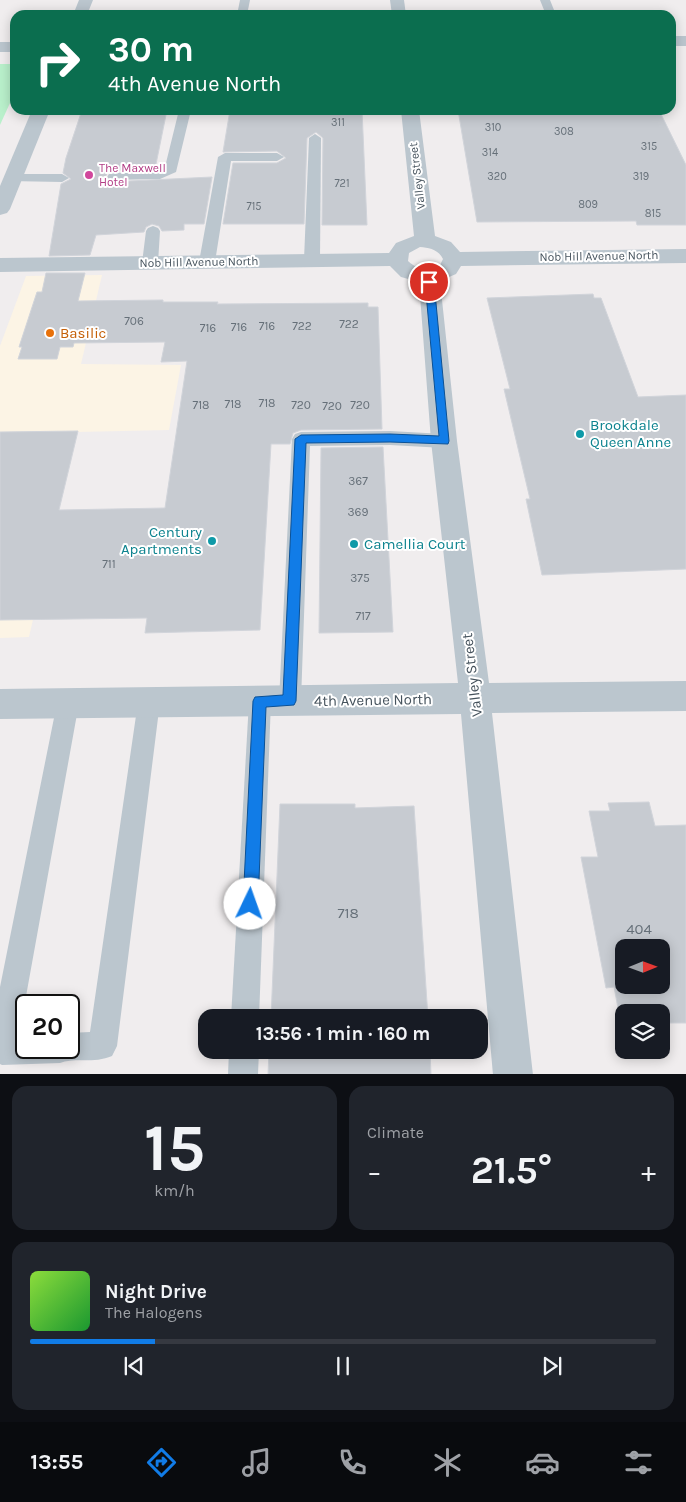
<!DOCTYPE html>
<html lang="en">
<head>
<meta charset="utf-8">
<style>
	body { margin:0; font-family:Karla,sans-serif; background:#20242c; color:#f1f3f6; height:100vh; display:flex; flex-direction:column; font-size:19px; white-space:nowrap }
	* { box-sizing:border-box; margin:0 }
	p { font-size:16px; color:#9ea1a6 }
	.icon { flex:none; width:28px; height:28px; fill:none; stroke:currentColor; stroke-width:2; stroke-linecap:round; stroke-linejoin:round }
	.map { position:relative; height:1074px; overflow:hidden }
	.sheet { display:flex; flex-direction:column; gap:12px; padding:12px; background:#0d0f14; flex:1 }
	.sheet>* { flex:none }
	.banner { position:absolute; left:10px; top:10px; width:666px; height:105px; border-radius:15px; box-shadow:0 2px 12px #0003; background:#0b6e4f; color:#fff; overflow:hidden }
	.needle { width:32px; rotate:89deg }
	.fabs { position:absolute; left:615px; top:939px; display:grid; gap:10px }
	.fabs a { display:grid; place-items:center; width:55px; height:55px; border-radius:10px; background:#171b24; box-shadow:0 2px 12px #0003; font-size:25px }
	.speed { position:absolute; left:15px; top:994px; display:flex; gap:10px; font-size:25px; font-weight:700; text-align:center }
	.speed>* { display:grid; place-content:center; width:65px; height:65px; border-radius:50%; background:#171b24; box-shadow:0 2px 12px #0003; line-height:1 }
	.speed .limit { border:2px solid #111; border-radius:8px; background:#fff; color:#111 }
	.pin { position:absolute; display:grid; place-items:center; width:42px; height:42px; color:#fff; margin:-21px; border:2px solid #fff; border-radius:50%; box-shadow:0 1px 5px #0007 }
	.me { position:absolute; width:55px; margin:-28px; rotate:3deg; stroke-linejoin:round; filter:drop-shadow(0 0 4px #0008) }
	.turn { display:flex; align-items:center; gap:18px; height:105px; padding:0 15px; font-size:22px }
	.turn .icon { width:65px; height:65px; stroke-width:2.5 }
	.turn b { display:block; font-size:35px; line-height:42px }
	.big { font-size:38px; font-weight:700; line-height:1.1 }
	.sheet .tile { flex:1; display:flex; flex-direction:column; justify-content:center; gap:8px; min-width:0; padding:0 18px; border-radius:15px; background:#20242c }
	.sheet .dial { align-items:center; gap:0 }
	.dial b { font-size:65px; line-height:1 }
	.song { display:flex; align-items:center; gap:15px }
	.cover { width:60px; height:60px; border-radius:8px; background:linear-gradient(135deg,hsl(90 70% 55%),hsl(130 70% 35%)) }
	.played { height:5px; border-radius:2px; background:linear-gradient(90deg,#117ce7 20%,#363941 20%) }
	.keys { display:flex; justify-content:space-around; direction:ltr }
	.heat { display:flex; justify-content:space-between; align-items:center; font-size:28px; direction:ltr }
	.sheet .tiles { flex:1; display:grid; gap:12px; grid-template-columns:1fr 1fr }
	.tile:last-child { grid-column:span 2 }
	.trip { position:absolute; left:198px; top:1009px; width:290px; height:50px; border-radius:15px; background:#171b24; box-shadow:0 2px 12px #0003; font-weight:700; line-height:50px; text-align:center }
	.tab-bar { display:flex; height:80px; justify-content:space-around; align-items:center; background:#090b0e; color:#9ea1a6 }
	.tab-bar .icon { width:35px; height:35px }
	.tab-bar .on { color:#117ce7 }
	.tab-bar b { font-size:22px; color:#f1f3f6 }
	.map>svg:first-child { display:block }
	.commercial { fill:#fcf4e5 }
	.green { fill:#b9f0cb }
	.building { fill:#c7cbd1; stroke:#d1d4da; fill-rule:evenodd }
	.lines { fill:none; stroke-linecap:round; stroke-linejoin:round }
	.service { fill:#bbc6ce; fill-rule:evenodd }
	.minor { fill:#bbc6ce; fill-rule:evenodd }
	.tertiary { fill:#bbc6ce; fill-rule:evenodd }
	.route { fill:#117ce7; stroke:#0b5196 }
	.hotel-dot { fill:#d1479c; stroke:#fff; stroke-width:2 }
	.food-dot { fill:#e8710a; stroke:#fff; stroke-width:2 }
	.culture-dot { fill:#0f9aa8; stroke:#fff; stroke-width:2 }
	.labels { text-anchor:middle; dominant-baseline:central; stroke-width:4; stroke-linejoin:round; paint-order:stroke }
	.far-number-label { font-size:11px; fill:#667079 }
	.far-hotel-label { font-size:12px; fill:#b23c85; stroke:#fff; text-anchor:start }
	.far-street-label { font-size:12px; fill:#45525c; stroke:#fff }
	.number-label { font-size:12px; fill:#667079 }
	.food-label { font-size:15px; fill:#c56008; stroke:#fff; text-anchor:start }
	.culture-label { font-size:15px; fill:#0d838f; stroke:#fff; text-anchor:start }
	.street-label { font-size:15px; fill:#45525c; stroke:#fff }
	.near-number-label { font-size:15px; fill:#667079 }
</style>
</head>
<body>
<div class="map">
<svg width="686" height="1075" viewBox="0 0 686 1075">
	<rect width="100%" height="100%" fill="#f0edee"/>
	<polygon class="commercial" points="102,275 81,364 181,365 169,430 76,432 29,637 0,638 0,346 26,276"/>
	<polygon class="green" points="0,64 15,64 15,92 0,125"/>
	<g class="building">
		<polygon points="82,110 167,110 155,169 114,171 107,173 105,178 109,182 212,177 204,224 184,224 184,230 162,231 159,226 152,224 146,227 144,232 96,235 90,255 49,256 61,184 71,179 63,173 66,158"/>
		<polygon points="230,110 362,110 367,225 322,225 323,138 316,132 307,138 304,224 223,224 233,163 277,163 286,158 277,151 223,152"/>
		<polygon points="458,110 659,110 686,165 686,225 637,225 636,221 477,222"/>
		<polygon points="46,273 85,273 78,301 163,300 163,302 218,302 217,304 368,303 368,307 378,307 382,429 301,430 293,433 290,444 271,444 260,630 145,633 147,618 0,620 0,432 78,431 59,510 165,508 187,361 161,362 165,342 74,343 73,347 60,347 57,359 18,359 22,347 19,347 37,292 42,292"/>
		<polygon points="593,294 594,298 601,298 638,397 686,395 686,569 542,575 526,499 530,499 504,389 510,389 487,298"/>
		<polygon points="383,447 393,632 319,633 321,448"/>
		<path d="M649,802L655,826L686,825V1023H661V1012H624V1024H621L614,987L606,988L581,857H598L589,811H610L608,803ZM624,948H661V985H624Z"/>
		<polygon points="280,804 355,804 355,808 414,806 428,1018 271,1018"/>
		<polygon points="269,1050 430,1050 431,1075 268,1075"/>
	</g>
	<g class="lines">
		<g class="service">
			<polygon points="240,0 250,0 247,15 237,15"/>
			<polygon points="540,0 550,0 556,15 546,15"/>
			<polygon points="179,110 191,110 176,172 160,179 109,180 107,177 109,174 114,173 157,171 165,167"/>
			<polygon points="315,134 321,138 320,260 317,263 307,263 304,260 309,138"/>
			<polygon points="225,153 277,153 284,157 277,161 231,161 215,262 212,265 202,265 199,262 218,157"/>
			<polygon points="13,174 62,174 69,178 62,182 8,181 6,178"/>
			<polygon points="153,226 158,228 160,231 158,263 155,266 145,266 142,263 146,231 148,228"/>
			<polygon points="390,431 444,434 450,436 453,441 450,446 444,448 390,445 310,446 301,701 298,709 290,712 282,709 279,701 292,439 295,434 301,432"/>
			<polygon points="260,690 268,693 271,701 259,1018 231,1018 249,701 252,693"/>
			<path d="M149,691L157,694L160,702L117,1046L112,1056C94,1064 74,1057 60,1063L2,1065L0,1064V987L57,703L60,695L68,692L76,695L79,703L19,1035H26V1048H69V1033L90,1032L138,702L141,694Z"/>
			<polygon points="229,1050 259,1050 258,1075 228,1075"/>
		</g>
		<g class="minor">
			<polygon points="390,0 404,0 406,15 392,15"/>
			<rect x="671" y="36" width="15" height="10"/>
			<rect x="0" y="42" width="15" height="10"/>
			<path d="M401,110H419L435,236L451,242L460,252L686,249V263L461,266L456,274L440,281L457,441L489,683L686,681V711L492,713L533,1075H493L461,714L0,719V689L458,683L431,441L419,282L401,277L390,266L0,272V258L389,253L396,243L414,236ZM420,247C429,248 438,249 443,259L440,265C428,272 418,270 408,261L409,253Z"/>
		</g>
		<g class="tertiary">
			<polygon points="79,0 93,0 87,15 73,15"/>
			<polygon points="32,110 50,110 10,209 7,213 0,215 0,186"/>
		</g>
	</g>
	<polygon class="route" points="429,279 434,282 449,441 448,444 390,442 306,443 296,701 294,705 266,707 258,904 255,909 250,911 245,909 243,904 253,701 255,697 283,695 295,439 301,435 390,434 439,436 425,282"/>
	<circle class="hotel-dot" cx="89" cy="175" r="5"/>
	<circle class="food-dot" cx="50" cy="333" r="5"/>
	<g class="culture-dot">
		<circle cx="580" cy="434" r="5"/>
		<circle cx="212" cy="541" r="5"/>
		<circle cx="354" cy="544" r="5"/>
	</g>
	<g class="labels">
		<g class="far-number-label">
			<text x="338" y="122">311</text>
			<text x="493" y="127">310</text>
			<text x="564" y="131">308</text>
			<text x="649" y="146">315</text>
			<text x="490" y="152">314</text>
			<text x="497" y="176">320</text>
			<text x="641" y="176">319</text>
			<text x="342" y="183">721</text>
			<text x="588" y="204">809</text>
			<text x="254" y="206">715</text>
			<text x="653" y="213">815</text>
		</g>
		<g class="far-hotel-label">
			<text x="99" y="168">The Maxwell<tspan x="99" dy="14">Hotel</tspan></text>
		</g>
		<g class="far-street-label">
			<text transform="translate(417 176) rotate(-97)">Valley Street</text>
			<text transform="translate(599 256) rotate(-1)">Nob Hill Avenue North</text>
			<text transform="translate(199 262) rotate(-1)">Nob Hill Avenue North</text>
		</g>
		<g class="number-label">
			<text x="134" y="321">706</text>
			<text x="349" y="324">722</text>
			<text x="267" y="326">716</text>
			<text x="302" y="326">722</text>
			<text x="239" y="327">716</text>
			<text x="208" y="328">716</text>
			<text x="267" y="403">718</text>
			<text x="233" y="404">718</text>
			<text x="201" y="405">718</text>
			<text x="301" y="405">720</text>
			<text x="360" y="405">720</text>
			<text x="332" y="406">720</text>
			<text x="358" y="481">367</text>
			<text x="358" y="512">369</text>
			<text x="109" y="564">711</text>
			<text x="360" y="578">375</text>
			<text x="363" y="616">717</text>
		</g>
		<g class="food-label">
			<text x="60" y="333">Basilic</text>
		</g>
		<g class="culture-label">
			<text x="590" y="425">Brookdale<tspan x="590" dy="17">Queen Anne</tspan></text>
			<text x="202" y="532" text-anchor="end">Century<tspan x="202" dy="17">Apartments</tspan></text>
			<text x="364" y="544">Camellia Court</text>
		</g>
		<g class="street-label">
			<text transform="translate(472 675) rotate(-97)">Valley Street</text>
			<text transform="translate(373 700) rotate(-1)">4th Avenue North</text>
		</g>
		<g class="near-number-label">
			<text x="348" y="913">718</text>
			<text x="639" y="929">404</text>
		</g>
	</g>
</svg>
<div class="fabs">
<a><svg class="needle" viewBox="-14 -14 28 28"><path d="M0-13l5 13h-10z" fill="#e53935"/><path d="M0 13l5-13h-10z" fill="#9ea1a6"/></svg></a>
<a><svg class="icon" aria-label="layers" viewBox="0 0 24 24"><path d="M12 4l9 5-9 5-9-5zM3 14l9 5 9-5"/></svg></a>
</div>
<div class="speed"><div class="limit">20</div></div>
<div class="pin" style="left:429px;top:282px;background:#d93025"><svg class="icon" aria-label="arrive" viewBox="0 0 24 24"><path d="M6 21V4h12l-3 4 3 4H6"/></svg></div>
<svg class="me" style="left:250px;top:904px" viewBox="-20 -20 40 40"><circle r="19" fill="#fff"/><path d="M0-13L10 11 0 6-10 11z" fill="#117ce7"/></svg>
<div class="trip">13:56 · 1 min · 160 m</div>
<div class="banner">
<div class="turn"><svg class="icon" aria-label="right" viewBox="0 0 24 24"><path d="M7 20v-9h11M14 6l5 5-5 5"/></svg><div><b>30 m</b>4th Avenue North</div></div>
</div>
</div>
<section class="sheet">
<div class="tiles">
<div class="tile dial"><b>15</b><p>km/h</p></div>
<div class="tile"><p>Climate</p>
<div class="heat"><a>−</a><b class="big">21.5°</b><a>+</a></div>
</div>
<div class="tile">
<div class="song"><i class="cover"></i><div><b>Night Drive</b><p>The Halogens</p></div></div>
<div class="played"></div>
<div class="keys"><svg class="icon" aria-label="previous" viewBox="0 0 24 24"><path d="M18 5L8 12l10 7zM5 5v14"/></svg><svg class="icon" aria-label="pause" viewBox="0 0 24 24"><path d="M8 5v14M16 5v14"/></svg><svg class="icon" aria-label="next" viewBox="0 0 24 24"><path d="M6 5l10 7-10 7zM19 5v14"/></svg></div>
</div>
</div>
</section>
<nav class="tab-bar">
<b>13:55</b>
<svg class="icon on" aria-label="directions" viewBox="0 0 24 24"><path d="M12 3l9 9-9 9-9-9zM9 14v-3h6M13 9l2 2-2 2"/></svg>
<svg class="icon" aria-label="music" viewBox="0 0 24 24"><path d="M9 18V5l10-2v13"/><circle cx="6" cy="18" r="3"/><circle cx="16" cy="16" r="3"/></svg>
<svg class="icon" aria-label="phone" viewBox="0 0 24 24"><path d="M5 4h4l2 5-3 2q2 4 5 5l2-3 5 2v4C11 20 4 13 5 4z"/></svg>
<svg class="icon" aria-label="climate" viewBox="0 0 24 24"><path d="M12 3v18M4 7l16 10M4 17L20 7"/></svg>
<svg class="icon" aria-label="car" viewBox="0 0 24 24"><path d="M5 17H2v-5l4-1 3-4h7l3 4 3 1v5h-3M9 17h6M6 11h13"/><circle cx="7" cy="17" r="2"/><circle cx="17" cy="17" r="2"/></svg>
<svg class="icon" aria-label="filters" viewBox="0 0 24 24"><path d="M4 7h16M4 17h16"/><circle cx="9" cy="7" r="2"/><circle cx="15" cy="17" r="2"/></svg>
</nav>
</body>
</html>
